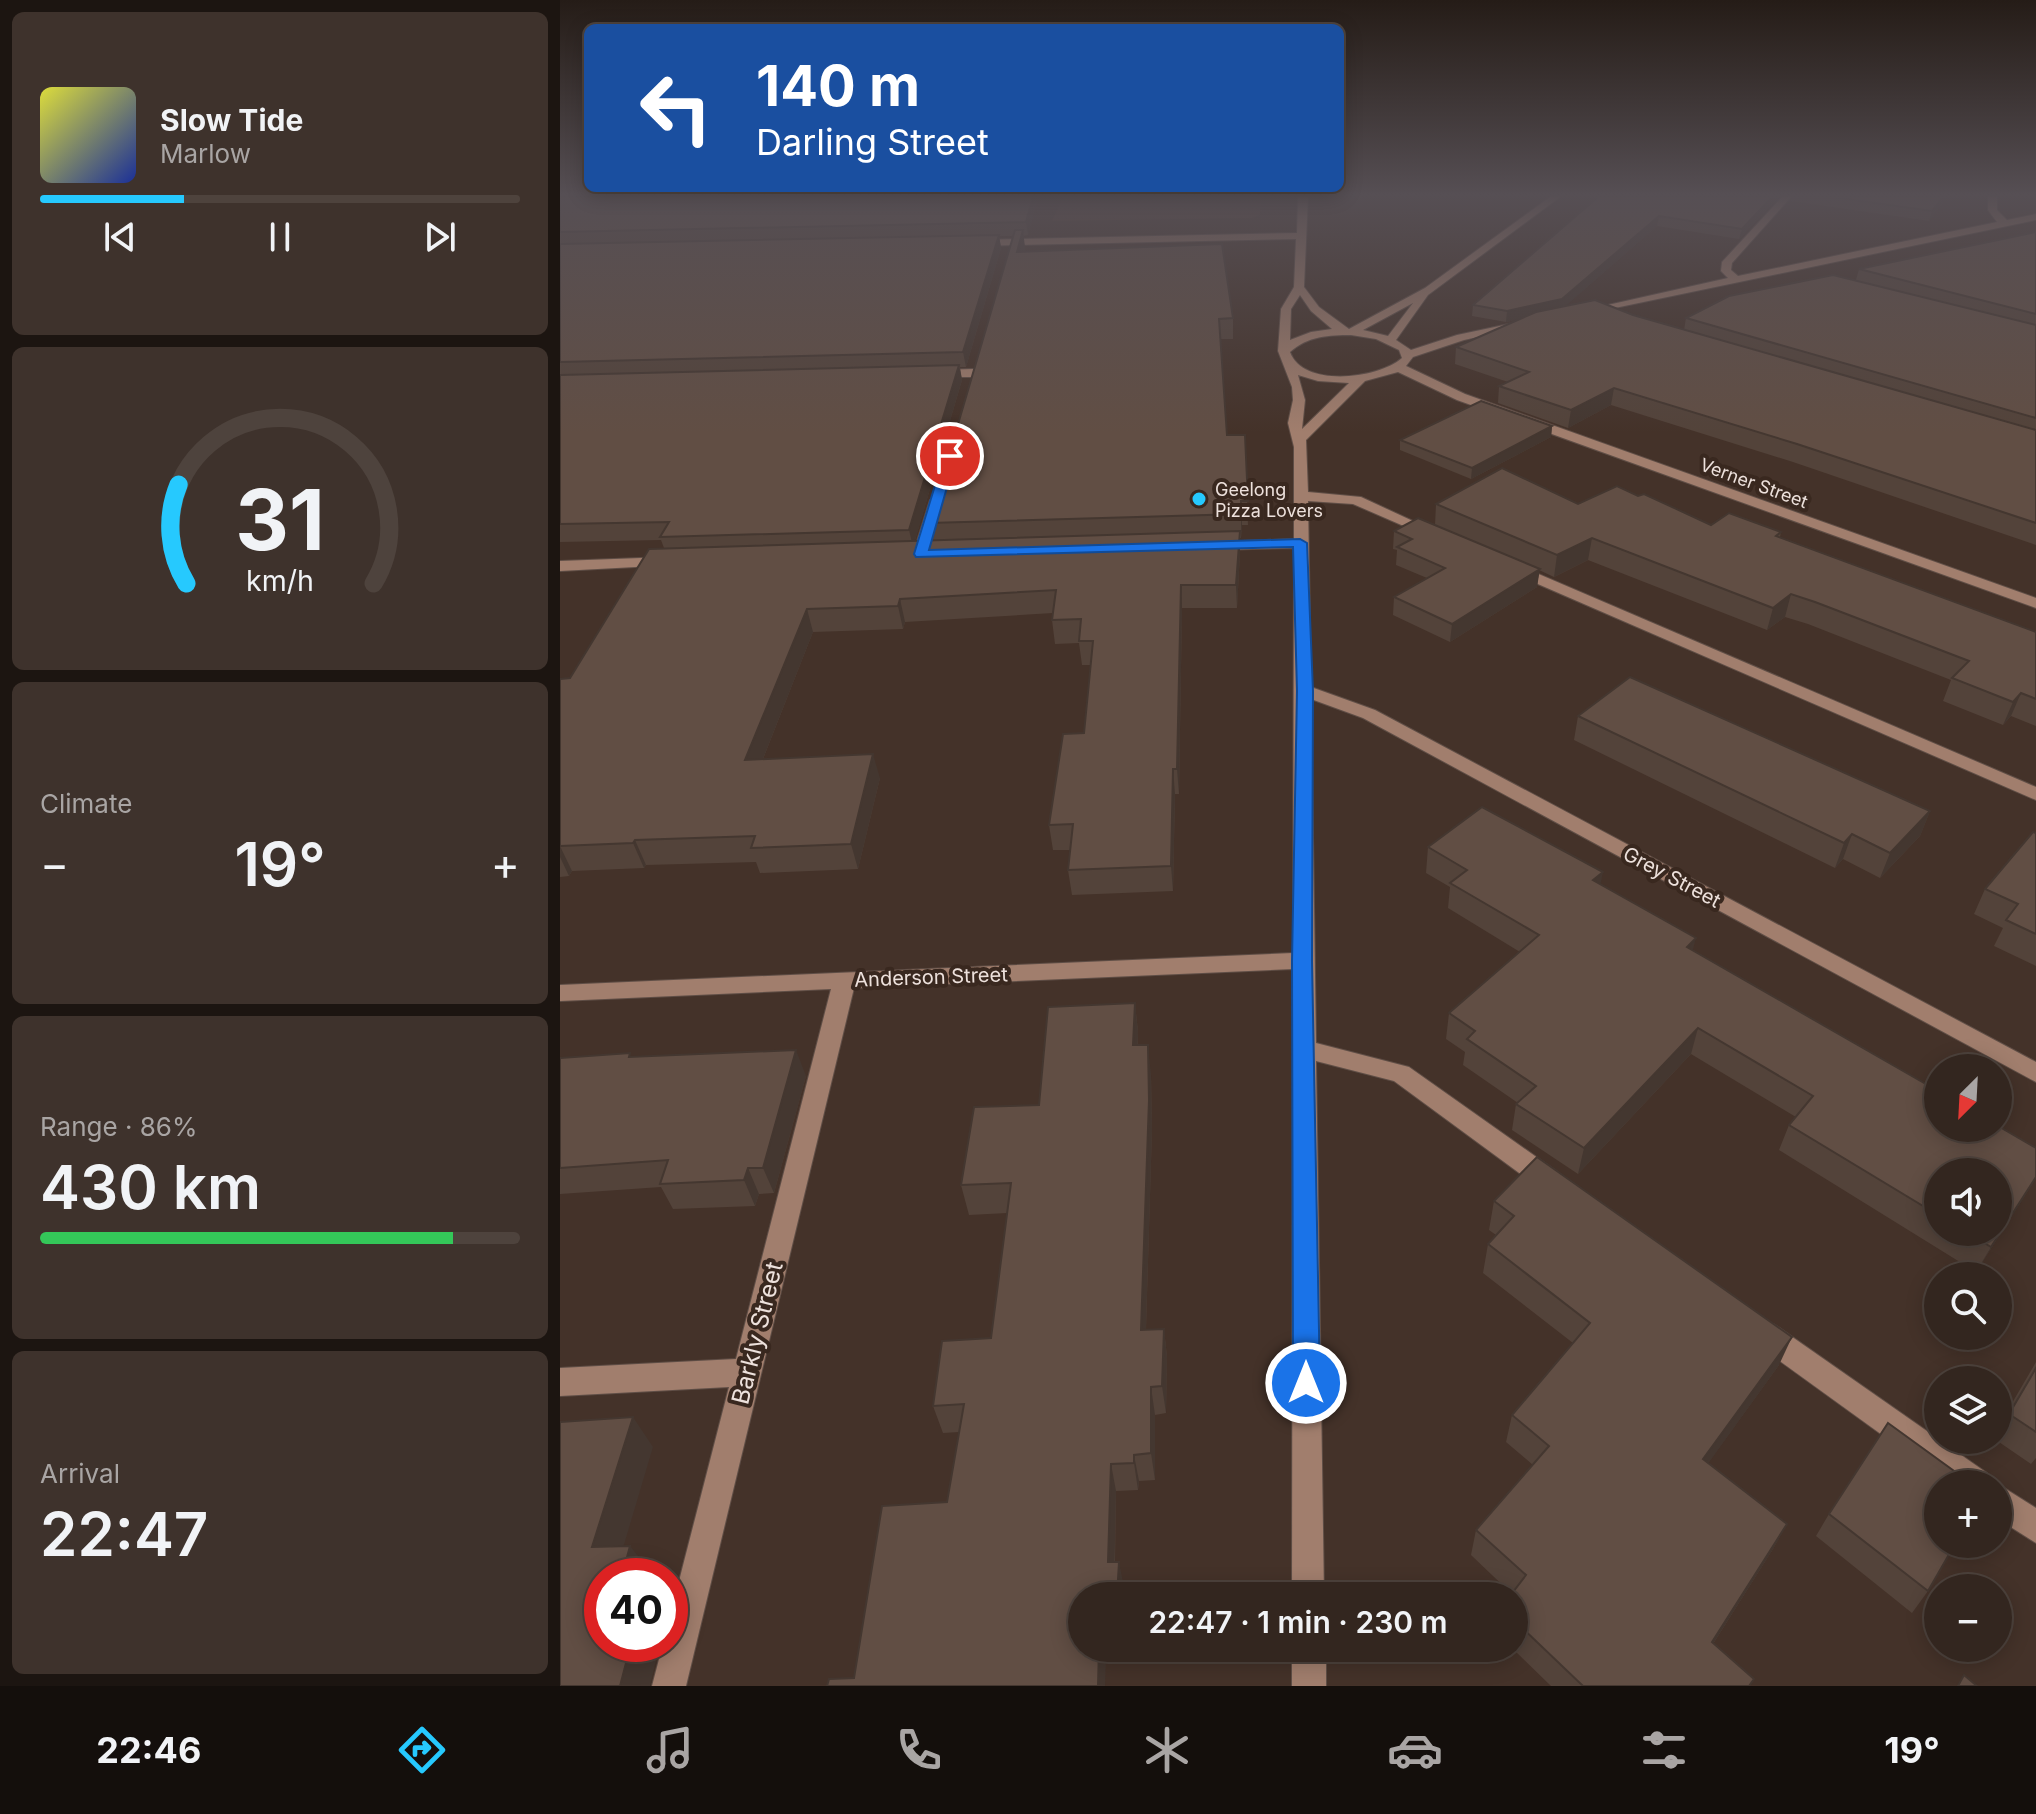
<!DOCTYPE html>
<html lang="en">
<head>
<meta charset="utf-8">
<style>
	body { margin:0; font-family:Inter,sans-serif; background:#3e322c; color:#f1f3f6; height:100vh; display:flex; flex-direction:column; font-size:30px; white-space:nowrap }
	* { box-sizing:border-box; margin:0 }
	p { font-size:26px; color:#a9a5a4 }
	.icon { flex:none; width:44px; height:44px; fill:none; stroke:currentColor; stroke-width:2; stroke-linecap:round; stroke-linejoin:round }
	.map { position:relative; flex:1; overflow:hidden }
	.sheet { display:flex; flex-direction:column; gap:12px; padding:12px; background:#1c1511; width:560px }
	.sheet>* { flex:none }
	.top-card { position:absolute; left:24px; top:24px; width:760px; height:168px; border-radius:12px; box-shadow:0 4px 20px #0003,0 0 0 2px #4e433d; background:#1a4fa0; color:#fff; overflow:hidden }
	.needle { width:52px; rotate:204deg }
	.tools { position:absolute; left:1364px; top:1054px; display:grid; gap:16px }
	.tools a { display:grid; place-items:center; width:88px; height:88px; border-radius:50%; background:#33261f; box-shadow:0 4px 20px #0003,0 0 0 2px #4e433d; font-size:40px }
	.speed { position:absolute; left:24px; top:1558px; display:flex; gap:16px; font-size:40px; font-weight:700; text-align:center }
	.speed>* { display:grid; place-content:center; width:104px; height:104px; border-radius:50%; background:#33261f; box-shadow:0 4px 20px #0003,0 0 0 2px #4e433d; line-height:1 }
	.speed .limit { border:12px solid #d22; background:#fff; color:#111 }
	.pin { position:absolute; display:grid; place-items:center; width:68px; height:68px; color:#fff; margin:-34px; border:4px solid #fff; border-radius:50%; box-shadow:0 2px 8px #0007 }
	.me { position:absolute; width:88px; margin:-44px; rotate:0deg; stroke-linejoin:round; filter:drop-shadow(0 0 6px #0008) }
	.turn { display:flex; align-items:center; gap:28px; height:168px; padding:0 40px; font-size:36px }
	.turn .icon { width:104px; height:104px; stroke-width:2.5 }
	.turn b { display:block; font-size:56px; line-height:68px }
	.big { font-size:60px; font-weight:600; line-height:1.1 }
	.sheet .tile { flex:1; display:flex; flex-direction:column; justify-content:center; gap:12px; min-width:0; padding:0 28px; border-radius:12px; background:#3e322c }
	.sheet .dial { align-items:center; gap:0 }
	.dial svg { height:208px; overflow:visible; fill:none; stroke:#4e433d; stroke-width:7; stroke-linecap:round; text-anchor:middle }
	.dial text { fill:#f1f3f6; stroke:none }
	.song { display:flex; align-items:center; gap:24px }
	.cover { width:96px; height:96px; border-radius:12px; background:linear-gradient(135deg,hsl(60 70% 55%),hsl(230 70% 35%)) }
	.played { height:8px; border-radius:4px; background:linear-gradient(90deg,#26c9fe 30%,#4e433d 30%) }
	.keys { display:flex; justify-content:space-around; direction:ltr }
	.heat { display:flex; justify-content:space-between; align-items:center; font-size:44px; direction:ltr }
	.charge { height:12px; border-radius:6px; background:linear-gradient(90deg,#34c759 86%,#4e433d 0) }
	.trip { position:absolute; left:508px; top:1582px; width:460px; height:80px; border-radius:40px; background:#33261f; box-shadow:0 4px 20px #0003,0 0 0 2px #4e433d; font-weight:600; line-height:80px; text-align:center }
	.tab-bar { display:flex; height:128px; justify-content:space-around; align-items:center; background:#140f0c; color:#a9a5a4 }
	.tab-bar .icon { width:56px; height:56px }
	.tab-bar .selected { color:#26c9fe }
	.tab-bar b { font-size:36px; color:#f1f3f6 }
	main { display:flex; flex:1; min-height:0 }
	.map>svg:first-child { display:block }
	.built { fill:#533a30 }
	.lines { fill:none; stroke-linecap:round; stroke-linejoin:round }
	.minor-casing { stroke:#5f4e46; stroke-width:2 }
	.minor { fill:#a17e6d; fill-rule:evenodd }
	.wall { fill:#53433a; fill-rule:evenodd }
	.shaded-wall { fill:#443730 }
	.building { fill:#614e44; stroke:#443730; stroke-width:2 }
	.route { fill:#1a73e8; stroke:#114b97; stroke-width:2 }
	.poi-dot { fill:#26c9fe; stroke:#39281f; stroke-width:3 }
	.labels { text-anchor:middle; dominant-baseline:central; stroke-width:8; stroke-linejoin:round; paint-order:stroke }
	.far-street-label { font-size:18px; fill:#ede1dc; stroke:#39281f }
	.far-poi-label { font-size:18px; fill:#ede1dc; stroke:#39281f; text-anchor:start }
	.street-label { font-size:20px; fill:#ede1dc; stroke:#39281f }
	.near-street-label { font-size:24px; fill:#ede1dc; stroke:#39281f }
</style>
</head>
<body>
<main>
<section class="sheet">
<div class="tile">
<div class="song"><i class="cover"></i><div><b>Slow Tide</b><p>Marlow</p></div></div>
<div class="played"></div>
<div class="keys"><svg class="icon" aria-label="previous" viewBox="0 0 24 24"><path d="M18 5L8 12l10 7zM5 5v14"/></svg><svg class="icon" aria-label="pause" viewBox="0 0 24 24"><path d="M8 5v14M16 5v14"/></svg><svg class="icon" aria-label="next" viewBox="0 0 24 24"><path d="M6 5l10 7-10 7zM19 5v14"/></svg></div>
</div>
<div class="tile dial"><svg viewBox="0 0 100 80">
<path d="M14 69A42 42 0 1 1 86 69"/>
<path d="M14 69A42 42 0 0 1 11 31" stroke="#26c9fe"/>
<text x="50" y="56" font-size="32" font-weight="700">31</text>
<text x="50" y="72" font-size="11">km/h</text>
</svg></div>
<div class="tile"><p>Climate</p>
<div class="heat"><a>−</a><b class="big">19°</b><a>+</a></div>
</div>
<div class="tile"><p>Range · 86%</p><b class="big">430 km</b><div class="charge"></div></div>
<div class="tile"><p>Arrival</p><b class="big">22:47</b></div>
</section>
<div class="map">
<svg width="1476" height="1686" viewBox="0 0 1476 1686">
	<rect width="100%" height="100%" fill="#443229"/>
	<polygon class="built" points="503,197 701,197 700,215 692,218 492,221"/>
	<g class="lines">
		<defs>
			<g id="minor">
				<path d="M738,197H748L744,287L759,307L789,329L865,288L990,197H1000L868,295L836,340L851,350L897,335L963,321L969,324L967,326L904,340L853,357L846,366L905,394L1476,598V608L897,400L838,372L805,381L746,440L748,492L801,497L881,534L874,538L869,537L793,504L748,501L751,687L815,710L1476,1062V1082L803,718L751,699L756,1043L849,1067L999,1173L1003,1181L999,1189L990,1192L981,1189L834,1081L756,1061L764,1596H732L733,969L294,988L126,1686H92L103,1644H110V1616L169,1387L0,1396V1368L176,1359L271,989L0,1001V985L733,953L734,548L656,550L649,546L656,542L734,539V447L728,423L733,400L732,387L718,351L721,309L734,287L736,239L414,246L409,243L414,240L737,233ZM740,295L751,311L772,329L751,332L730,340L731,309ZM853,303L828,336L803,330ZM791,335L816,339L839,350L842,358C818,379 743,388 730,352C748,336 769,335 791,335ZM738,375L758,381L789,383L742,429L745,400Z"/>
				<polygon points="1222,197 1231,197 1172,263 1171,270 1178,276 1437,222 1428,210 1428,197 1437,197 1437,210 1447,220 1476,214 1476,220 1026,314 1021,311 1168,278 1161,271 1162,262"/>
				<polygon points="376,370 414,369 420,373 414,377 372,377 370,374"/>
				<polygon points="377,496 384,500 369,554 366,557 356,557 353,554 370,500"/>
				<polygon points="108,557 116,562 113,565 0,571 0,561"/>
				<polygon points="955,564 1476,787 1476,800 950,572 950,566"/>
				<polygon points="1205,1321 1215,1325 1427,1473 1431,1484 1390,1484 1195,1343 1191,1334 1195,1325"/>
				<polygon points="1438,1484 1476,1508 1476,1543 1438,1519"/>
				<rect x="732" y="1648" width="34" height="38"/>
			</g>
		</defs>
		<use href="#minor" class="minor-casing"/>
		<use href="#minor" class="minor"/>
	</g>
	<g class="wall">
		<path d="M0,197H478L468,235L463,236L465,248L464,252L673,318V339H660L667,435H685L688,525H682L681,538H680V553L677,608H622L619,794H615L613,891L512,895L508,870L510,850H493L489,825L524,733L531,665H522L519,643L495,644L492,620L493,613L345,622L343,629L253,632L203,759L320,778L298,869L200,873L196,862L86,865L84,868L12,871L9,876L0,877V679L10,678L104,548L101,540L0,542ZM439,236H453L369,523L373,540H355L402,380L400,367H406L441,248Z"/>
		<polygon points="1038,197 1219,197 1179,239 1097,226 1005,306 1073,315 1124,330 1126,318 1296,280 1299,269 1476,232 1476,545 1233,462 1051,405 1008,428 938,403 939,386 948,382 895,364 896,347 964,318 946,322 912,316 913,305"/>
		<polygon points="1232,197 1387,197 1369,221 1231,201"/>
		<polygon points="992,426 991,437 911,479 840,450 840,440"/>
		<polygon points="1078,496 1151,525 1221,532 1220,537 1476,632 1476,726 1451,716 1443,725 1383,701 1391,680 1248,624 1225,617 1207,630 1028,560 994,577 979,570 977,587 890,642 833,615 834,597 867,578 836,565 837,550 833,549 834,531 875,525 876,504 1018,504"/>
		<polygon points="1018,716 1370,811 1360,836 1320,878 1283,859 1275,868 1014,740"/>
		<polygon points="1476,833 1476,966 1434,946 1443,928 1414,914 1425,889"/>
		<path d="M868,847L1040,885L1133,950L1476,1178L1416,1272L1219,1150L1229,1125L1236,1117L1131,1054L1018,1174L952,1130L956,1104L958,1103L903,1065L905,1052L886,1039L889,1013L960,952L888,908L890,887L866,873ZM1378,1172L1438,1232H1378Z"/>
		<polygon points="575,1003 578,1032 578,1045 591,1075 592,1130 586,1330 604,1329 607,1357 606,1413 595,1415 595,1480 579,1481 578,1490 556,1491 555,1562 564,1587 564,1596 522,1596 522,1648 562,1648 562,1658 294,1678 387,1502 399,1432 383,1433 373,1406 431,1338 447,1213 409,1215 401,1185 479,1105"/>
		<polygon points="72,1057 246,1076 214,1193 199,1194 195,1206 113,1209 101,1187 0,1194 0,1058"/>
		<polygon points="934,1201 1219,1365 1148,1463 1227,1524 1213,1549 1153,1644 1189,1686 991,1686 952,1648 954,1648 954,1596 911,1555 916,1530 973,1465 946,1442 952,1415 1013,1343 923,1273 928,1244 936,1235 929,1230"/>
		<polygon points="1476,1362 1476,1458 1471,1464 1436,1440 1438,1440 1438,1427"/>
		<polygon points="1269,1514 1368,1591 1352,1613 1256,1536"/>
	</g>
	<g class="shaded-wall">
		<polygon points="473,197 478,197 468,235 466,222"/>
		<polygon points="1212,197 1219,197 1179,239 1182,229"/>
		<polygon points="1383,197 1387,197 1369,221 1372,211"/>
		<polygon points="1099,216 1097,226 1001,310 946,322 947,311"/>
		<polygon points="463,230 465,248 459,271 457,252"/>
		<polygon points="439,235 441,248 406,367 403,352"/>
		<polygon points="399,365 402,380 353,547 349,530"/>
		<polygon points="1054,388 1051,405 1008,428 1011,410"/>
		<polygon points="992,426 991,437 911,479 912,468"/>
		<polygon points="681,501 682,525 681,538"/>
		<polygon points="680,531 680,553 677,608 676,585"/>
		<polygon points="1032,538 1028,560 994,577 997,555"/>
		<polygon points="980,569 977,587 890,642 892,624"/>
		<polygon points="621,585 622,608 619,794 617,769"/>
		<polygon points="1231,594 1225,617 1207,630 1213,608"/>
		<polygon points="340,599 345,622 343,629 338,606"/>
		<polygon points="247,609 253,632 193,784 185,760"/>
		<polygon points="1461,693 1451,716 1443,725 1453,702"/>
		<polygon points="313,754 320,778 298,869 291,844"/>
		<polygon points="613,769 615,794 613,891 611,866"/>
		<polygon points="1370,811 1360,836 1320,878 1330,853"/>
		<polygon points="1292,834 1283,859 1275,868 1284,843"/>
		<polygon points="75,840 86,865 84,868 73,843"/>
		<polygon points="0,846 12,871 9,876 0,857"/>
		<polygon points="1043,872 1038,897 1033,880"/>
		<polygon points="1136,938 1129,964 1127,947"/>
		<polygon points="575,1003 578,1032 577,1075 573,1045"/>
		<polygon points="1138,1028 1131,1054 1018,1174 1024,1148"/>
		<polygon points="588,1045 591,1075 592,1130 585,1359 581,1330"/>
		<polygon points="236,1050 246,1076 214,1193 203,1168"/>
		<polygon points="188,1168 199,1194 195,1206 184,1180"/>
		<polygon points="1476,1177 1476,1178 1416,1272 1431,1247"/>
		<polygon points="604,1329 607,1357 606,1413 602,1386"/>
		<polygon points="1232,1337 1219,1365 1132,1486 1143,1459"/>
		<polygon points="591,1387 595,1415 595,1480 591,1453"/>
		<polygon points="73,1417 93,1447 55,1575 32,1547"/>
		<polygon points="574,1455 579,1481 578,1490 574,1463"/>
		<polygon points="551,1464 556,1491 554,1588 548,1562"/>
		<polygon points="1227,1524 1213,1549 1139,1666 1152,1642"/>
		<polygon points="70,1546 92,1573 91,1576 62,1576"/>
		<polygon points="559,1562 564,1587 564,1596 557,1596"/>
		<polygon points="62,1644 91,1644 98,1652 90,1686 60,1686"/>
		<polygon points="539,1648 543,1648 546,1659 545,1686 538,1686"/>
	</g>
	<g class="building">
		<polygon points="0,197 473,197 466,222 0,232"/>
		<polygon points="1038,197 1212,197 1182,229 1099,216 1002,299 947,311 913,305"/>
		<polygon points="1272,197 1383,197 1372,211"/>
		<polygon points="455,230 463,230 457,252 662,244 673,318 659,319 667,435 685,435 688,501 681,501 681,514 369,523"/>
		<polygon points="1476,232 1476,314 1299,269"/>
		<polygon points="439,235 403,352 0,362 0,244"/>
		<polygon points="1273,275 1476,325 1476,418 1126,318 1169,296"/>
		<polygon points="1035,300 1073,315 1476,430 1476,523 1237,444 1054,388 1011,410 939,386 969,372 896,347 976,312"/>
		<polygon points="399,365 349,530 100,537 109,522 0,524 0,375"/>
		<polygon points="921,401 992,426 912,468 840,440"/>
		<polygon points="942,468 1018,504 1057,486 1078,496 1084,494 1151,525 1169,513 1221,532 1216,536 1476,632 1476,699 1461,693 1453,702 1392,678 1409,661 1255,602 1231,594 1213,608 1032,538 997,555 876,504"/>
		<polygon points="858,518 980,569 892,624 834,597 885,568 837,547 852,539 834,531"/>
		<polygon points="680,531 676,585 621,585 617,769 613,769 611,866 508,870 513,824 489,825 503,734 524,733 533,641 519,641 521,619 492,620 496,590 340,599 338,606 247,609 185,760 313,754 291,844 191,848 195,836 75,840 73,843 0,846 0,679 10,678 89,549"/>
		<polygon points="1070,677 1370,811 1330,853 1292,834 1284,843 1018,716"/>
		<polygon points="922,807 1043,872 1033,880 1136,938 1127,947 1378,1091 1378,1128 1438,1128 1438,1126 1476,1148 1476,1177 1431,1247 1406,1232 1438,1232 1438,1172 1378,1172 1378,1215 1229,1125 1253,1096 1138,1028 1024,1148 956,1104 976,1086 907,1039 915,1031 889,1013 979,935 890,883 907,870 868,847"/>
		<polygon points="1473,832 1476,833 1476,934 1446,920 1458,904 1425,889"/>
		<polygon points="575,1003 573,1045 588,1045 589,1100 581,1330 604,1329 602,1386 591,1387 591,1453 574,1455 574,1463 551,1464 548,1562 559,1562 557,1596 522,1596 522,1648 539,1648 538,1686 267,1686 269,1679 294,1678 322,1506 387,1502 404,1404 373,1406 382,1341 431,1338 451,1183 401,1185 414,1107 479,1105 488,1007"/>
		<polygon points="236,1050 203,1168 188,1168 184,1180 100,1184 108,1160 0,1168 0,1058 70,1053 69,1057"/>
		<polygon points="977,1157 1232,1337 1143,1459 1227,1524 1152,1642 1194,1679 1189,1686 1023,1686 954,1620 954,1596 950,1596 966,1575 916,1530 989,1446 952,1415 1030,1323 928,1244 954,1216 934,1201"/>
		<polygon points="1476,1368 1476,1432 1449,1414"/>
		<polygon points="73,1417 32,1547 70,1546 62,1576 42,1576 42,1644 71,1644 60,1686 0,1686 0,1422"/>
		<polygon points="1328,1423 1412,1484 1378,1484 1378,1544 1395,1544 1368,1591 1269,1514"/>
		<polygon points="1404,1675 1417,1686 1398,1686"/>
	</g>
	<linearGradient id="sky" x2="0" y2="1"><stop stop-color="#251c17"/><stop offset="0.45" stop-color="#564f54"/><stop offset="1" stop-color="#564f54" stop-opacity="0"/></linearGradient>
	<rect width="1476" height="433" fill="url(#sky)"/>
	<polygon class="route" points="390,452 396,456 369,550 740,539 747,543 753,691 752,961 760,1383 756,1392 746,1396 737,1392 733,1383 732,961 737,691 733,547 356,557 354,554 384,456"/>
	<circle class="poi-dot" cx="639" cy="499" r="8"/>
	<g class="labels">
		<g class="far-street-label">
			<text transform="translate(1194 483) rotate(20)">Verner Street</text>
		</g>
		<g class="far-poi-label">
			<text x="655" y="489">Geelong<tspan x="655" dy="21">Pizza Lovers</tspan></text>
		</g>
		<g class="street-label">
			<text transform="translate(1112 877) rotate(28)">Grey Street</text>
			<text transform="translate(371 977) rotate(-2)">Anderson Street</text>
		</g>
		<g class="near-street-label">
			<text transform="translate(197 1333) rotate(-76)">Barkly Street</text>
		</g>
	</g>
</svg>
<div class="tools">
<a><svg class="needle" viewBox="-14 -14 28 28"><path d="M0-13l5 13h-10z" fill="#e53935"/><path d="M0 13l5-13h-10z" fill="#a9a5a4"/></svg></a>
<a><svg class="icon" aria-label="sound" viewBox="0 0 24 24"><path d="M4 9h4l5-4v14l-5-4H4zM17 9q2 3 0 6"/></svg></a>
<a><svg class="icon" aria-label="search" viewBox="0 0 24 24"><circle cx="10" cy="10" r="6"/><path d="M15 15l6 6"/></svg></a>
<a><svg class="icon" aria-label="layers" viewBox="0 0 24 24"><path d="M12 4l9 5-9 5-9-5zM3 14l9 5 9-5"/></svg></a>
<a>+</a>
<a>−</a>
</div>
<div class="speed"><div class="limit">40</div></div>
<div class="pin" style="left:390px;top:456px;background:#d93025"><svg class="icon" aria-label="arrive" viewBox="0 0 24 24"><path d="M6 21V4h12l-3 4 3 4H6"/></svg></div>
<svg class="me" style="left:746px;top:1383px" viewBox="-20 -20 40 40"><circle r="17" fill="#1a73e8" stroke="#fff" stroke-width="3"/><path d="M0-11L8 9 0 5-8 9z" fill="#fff"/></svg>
<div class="trip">22:47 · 1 min · 230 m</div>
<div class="top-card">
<div class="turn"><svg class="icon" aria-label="left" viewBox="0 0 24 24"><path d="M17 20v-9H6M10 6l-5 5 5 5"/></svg><div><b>140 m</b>Darling Street</div></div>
</div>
</div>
</main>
<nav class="tab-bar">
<b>22:46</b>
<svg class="icon selected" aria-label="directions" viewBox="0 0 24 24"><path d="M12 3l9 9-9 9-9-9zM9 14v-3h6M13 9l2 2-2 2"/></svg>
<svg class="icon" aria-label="music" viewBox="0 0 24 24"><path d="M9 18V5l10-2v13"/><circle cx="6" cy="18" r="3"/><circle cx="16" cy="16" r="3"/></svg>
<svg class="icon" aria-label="phone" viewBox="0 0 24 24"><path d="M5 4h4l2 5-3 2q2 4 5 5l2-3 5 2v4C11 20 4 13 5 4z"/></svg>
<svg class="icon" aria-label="climate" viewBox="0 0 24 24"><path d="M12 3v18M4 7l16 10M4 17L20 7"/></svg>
<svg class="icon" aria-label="car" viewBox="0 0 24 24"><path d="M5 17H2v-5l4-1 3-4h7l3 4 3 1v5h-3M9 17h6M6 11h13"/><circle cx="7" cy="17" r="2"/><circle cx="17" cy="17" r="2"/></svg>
<svg class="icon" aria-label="filters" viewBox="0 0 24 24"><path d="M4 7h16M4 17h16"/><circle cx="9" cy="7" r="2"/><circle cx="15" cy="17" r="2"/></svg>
<b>19°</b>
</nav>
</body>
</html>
